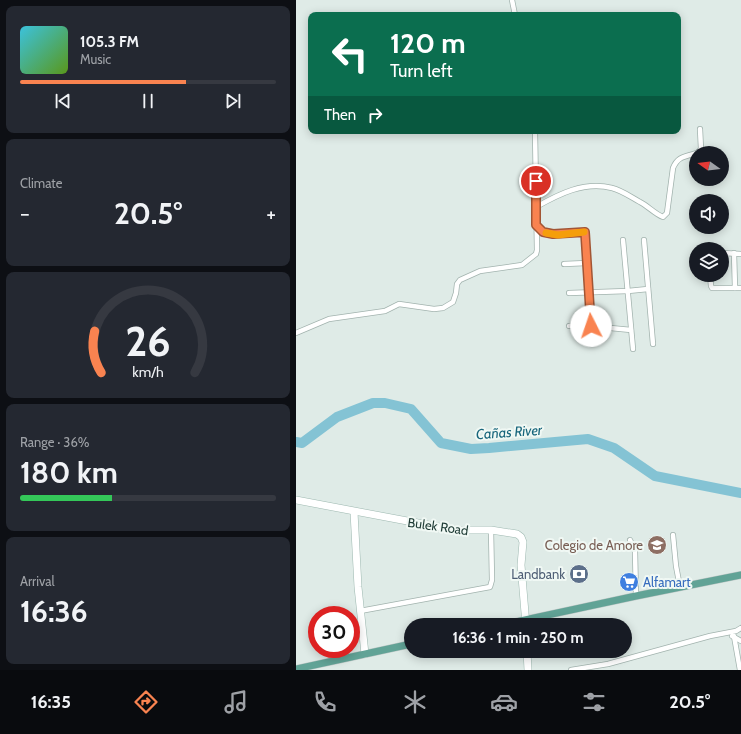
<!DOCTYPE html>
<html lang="en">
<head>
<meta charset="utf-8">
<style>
	body { margin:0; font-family:Cabin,sans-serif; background:#242831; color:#f1f3f6; height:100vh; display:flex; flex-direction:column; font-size:15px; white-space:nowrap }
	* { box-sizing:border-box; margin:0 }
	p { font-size:13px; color:#9ea1a6 }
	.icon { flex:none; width:22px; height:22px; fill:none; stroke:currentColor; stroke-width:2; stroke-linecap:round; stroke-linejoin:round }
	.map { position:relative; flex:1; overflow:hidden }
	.drawer { display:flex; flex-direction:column; gap:6px; padding:6px; background:#0d0f14; width:296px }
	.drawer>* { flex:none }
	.top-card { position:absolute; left:12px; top:12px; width:373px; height:122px; border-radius:8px; box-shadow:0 2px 10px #0003; background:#0b6e4f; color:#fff; overflow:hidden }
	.needle { width:26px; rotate:284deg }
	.fabs { position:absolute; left:393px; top:146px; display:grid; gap:8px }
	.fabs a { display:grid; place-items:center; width:40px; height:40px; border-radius:50%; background:#171b24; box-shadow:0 2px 10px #0003; font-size:20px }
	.speed { position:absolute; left:12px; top:606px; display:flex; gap:8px; font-size:20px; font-weight:700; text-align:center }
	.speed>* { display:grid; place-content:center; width:52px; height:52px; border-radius:50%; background:#171b24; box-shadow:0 2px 10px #0003; line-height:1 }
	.speed .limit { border:6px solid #d22; background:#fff; color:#111 }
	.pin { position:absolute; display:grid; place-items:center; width:34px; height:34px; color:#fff; margin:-17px; border:2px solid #fff; border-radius:50%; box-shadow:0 1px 4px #0007 }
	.me { position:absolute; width:44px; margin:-22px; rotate:356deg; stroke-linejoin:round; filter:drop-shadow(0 0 3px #0008) }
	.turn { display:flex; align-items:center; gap:14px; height:84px; padding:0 16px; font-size:18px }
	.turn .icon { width:52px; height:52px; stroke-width:2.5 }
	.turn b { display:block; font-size:28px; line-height:34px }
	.then { display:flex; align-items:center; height:38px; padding:0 16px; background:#0003; gap:8px; font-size:15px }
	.big { font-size:30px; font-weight:800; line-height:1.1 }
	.drawer .tile { flex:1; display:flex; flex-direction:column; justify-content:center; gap:6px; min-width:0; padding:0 14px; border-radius:8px; background:#242831 }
	.drawer .dial { align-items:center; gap:0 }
	.dial svg { height:104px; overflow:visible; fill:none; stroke:#363941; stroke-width:7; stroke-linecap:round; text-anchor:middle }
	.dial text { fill:#f1f3f6; stroke:none }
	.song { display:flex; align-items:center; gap:12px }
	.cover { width:48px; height:48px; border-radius:6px; background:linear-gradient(135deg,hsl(190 70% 55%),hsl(90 70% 35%)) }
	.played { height:4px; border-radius:2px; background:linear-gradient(90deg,#f98350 65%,#363941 65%) }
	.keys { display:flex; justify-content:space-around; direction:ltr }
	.heat { display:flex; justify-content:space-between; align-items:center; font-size:22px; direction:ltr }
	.charge { height:6px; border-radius:3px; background:linear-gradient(90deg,#34c759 36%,#363941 0) }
	.trip { position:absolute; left:108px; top:618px; width:228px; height:40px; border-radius:20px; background:#171b24; box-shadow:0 2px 10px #0003; font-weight:800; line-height:40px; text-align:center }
	.tab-bar { display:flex; height:64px; justify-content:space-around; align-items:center; background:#090b0e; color:#9ea1a6 }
	.tab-bar .icon { width:28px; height:28px }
	.tab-bar .on { color:#f98350 }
	.tab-bar b { font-size:18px; color:#f1f3f6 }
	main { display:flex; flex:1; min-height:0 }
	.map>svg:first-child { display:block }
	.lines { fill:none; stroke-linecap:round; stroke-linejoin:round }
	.river { stroke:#84c3d4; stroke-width:10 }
	.street-casing { stroke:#a2b3ae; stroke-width:6 }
	.secondary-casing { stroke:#9db8b0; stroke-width:8 }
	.primary-casing { stroke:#c0c8c7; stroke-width:8 }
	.street { stroke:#fff; stroke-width:4.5 }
	.secondary { stroke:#fff; stroke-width:7 }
	.primary { stroke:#61a396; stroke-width:7 }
	.route-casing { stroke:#a25534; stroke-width:10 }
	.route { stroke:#f98350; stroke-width:7 }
	.slow { stroke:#f59e0b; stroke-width:7 }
	.labels { text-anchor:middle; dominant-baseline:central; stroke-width:4; stroke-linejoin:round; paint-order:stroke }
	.street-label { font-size:13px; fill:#1f3c36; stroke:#f0f8f4 }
	.education-label { font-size:13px; fill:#785e54; stroke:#f0f8f4; text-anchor:end }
	.service-label { font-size:13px; fill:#4e5e75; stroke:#f0f8f4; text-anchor:end }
	.shop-label { font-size:13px; fill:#366cbe; stroke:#f0f8f4; text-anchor:start }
	.water-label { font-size:14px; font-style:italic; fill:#17657b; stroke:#f0f8f4 }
</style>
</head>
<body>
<main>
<section class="drawer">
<div class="tile">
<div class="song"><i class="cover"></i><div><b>105.3 FM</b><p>Music</p></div></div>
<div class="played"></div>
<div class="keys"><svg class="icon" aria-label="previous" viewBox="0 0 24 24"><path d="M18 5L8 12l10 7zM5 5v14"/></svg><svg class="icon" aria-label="pause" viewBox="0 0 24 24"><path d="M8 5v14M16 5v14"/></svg><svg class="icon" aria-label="next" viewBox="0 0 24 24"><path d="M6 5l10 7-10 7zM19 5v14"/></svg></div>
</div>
<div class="tile"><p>Climate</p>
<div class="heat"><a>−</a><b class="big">20.5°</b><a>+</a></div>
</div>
<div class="tile dial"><svg viewBox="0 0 100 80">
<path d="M14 69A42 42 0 1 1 86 69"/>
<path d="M14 69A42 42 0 0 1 9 37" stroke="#f98350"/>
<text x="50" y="56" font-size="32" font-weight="700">26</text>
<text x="50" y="72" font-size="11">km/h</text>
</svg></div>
<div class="tile"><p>Range · 36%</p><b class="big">180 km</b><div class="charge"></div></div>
<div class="tile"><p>Arrival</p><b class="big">16:36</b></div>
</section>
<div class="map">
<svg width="445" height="670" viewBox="0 0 445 670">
	<rect width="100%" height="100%" fill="#dfebe7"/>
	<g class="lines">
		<polyline class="river" points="0,442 6,443 41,417 77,403 89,403 115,409 145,443 175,449 193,448 292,439 318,448 359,476 445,493"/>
		<defs>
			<g id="street">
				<polyline points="216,0 219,15"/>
				<polyline points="401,153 405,149 404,129"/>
				<path d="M240,207C263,194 288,181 316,188C325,190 335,197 344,202C352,206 359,214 367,217L371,213L377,168C382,156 389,157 400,153"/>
				<polyline points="240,225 247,231 257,234 289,232 295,326"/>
				<polyline points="327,240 337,349"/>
				<polyline points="348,240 357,344"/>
				<polyline points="426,253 445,254"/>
				<polyline points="438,253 439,288"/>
				<polyline points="268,264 291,263"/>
				<polyline points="414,275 415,286 416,288 445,288"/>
				<polyline points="273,293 332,291 352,289"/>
				<polyline points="273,326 284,325 335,330"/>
				<polyline points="0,333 33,319 89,311 103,304 138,309 147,308 157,302 160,293 161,284 164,280 184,271 226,265 240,254 241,250 239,131"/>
				<polyline points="377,535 380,566 384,587"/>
				<polyline points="334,540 339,551 340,596"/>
				<polyline points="64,611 194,587 196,580 195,530"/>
				<polyline points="436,636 445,641"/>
				<polyline points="438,636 444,670"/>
				<polyline points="275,670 312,664 414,636 440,631 445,628"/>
			</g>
			<g id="secondary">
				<polyline points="0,500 159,530 195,530 221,534 225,537 227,542 225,565 230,625"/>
				<polyline points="58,512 62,587 69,654"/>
				<polyline points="231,651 232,670"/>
			</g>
			<g id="primary">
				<polyline points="205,625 340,596 445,575"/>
				<polyline points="0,669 115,644"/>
			</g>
		</defs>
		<use href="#street" class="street-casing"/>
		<use href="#secondary" class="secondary-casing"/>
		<use href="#primary" class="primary-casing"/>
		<use href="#street" class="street"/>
		<use href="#secondary" class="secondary"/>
		<use href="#primary" class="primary"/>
	</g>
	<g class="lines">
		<defs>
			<polyline id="route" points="240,181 240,225 247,232 257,234 289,232 295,326"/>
		</defs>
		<use href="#route" class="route-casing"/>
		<use href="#route" class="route"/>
		<polyline class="slow" points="250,233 262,235 288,232"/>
	</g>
	<defs>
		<symbol id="university-disc" viewBox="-11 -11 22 22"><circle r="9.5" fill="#8d6e63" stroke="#f0f8f4"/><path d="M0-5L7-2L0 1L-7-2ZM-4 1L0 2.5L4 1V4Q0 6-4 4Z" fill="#fff"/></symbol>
		<symbol id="bank-disc" viewBox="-11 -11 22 22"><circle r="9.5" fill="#5c6f8a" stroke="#f0f8f4"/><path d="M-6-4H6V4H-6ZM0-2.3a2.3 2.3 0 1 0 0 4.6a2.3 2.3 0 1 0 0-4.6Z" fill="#fff"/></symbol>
		<symbol id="supermarket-disc" viewBox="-11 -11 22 22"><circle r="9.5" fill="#3f7fe0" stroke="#f0f8f4"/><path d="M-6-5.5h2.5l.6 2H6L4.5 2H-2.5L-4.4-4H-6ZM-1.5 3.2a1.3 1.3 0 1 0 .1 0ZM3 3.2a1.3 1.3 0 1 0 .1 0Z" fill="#fff"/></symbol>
	</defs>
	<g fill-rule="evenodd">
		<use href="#university-disc" x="350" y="534" width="22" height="22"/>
		<use href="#bank-disc" x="272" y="563" width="22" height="22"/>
		<use href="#supermarket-disc" x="322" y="571" width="22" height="22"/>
	</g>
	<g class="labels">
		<g class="street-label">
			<text transform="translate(142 526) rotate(8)">Bulek Road</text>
		</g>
		<g class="education-label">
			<text x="347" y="545">Colegio de Amore</text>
		</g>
		<g class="service-label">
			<text x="269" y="574">Landbank</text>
		</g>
		<g class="shop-label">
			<text x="347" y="582">Alfamart</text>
		</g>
		<g class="water-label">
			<text transform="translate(213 432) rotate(-4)">Cañas River</text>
		</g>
	</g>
</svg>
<div class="fabs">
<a><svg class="needle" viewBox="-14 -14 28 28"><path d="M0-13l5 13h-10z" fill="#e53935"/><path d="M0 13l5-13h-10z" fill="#9ea1a6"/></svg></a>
<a><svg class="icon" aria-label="sound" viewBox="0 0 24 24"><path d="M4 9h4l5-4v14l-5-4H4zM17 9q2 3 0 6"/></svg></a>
<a><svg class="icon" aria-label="layers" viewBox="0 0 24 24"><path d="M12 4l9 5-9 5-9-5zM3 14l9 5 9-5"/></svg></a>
</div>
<div class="speed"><div class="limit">30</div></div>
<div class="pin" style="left:240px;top:181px;background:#d93025"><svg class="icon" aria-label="arrive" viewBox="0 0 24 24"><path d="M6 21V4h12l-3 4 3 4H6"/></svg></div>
<svg class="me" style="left:295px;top:326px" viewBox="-20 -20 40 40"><circle r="19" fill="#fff"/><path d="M0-13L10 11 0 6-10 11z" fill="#f98350"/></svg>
<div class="trip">16:36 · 1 min · 250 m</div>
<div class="top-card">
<div class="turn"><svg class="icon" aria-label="left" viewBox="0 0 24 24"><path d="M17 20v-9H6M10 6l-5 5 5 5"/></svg><div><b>120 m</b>Turn left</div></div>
<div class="then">Then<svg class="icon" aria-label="right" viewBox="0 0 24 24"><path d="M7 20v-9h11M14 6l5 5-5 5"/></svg></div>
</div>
</div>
</main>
<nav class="tab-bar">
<b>16:35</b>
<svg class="icon on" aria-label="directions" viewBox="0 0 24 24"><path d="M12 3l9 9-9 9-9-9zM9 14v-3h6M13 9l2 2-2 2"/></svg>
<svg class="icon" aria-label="music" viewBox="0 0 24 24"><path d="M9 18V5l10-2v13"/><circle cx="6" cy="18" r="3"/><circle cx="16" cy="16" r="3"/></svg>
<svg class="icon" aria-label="phone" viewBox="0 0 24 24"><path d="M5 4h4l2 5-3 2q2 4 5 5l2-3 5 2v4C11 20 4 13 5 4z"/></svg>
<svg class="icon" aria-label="climate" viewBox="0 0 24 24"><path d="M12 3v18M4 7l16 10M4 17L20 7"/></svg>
<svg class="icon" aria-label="car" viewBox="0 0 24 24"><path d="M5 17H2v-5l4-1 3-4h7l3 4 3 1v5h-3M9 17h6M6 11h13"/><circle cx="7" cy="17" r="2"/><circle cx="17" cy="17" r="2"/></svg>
<svg class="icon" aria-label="filters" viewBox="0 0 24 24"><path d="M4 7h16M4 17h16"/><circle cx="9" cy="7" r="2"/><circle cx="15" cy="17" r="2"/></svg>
<b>20.5°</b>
</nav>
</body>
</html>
